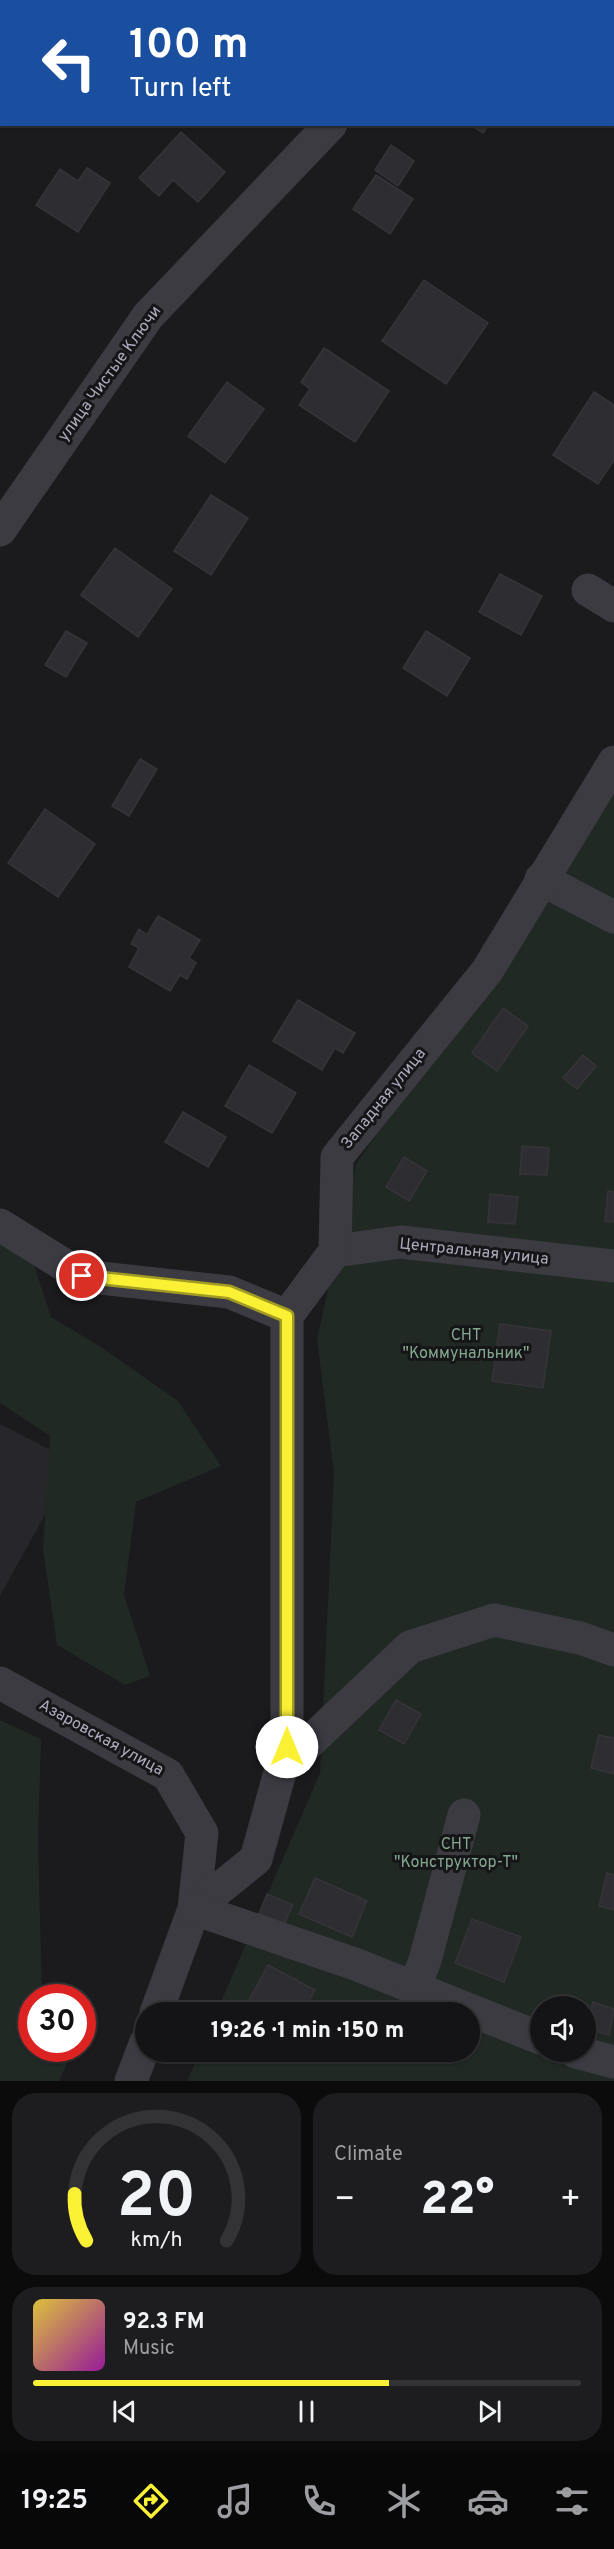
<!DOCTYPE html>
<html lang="en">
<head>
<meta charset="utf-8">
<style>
	body { margin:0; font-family:Overpass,sans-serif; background:#1d1d1f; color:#f1f3f6; height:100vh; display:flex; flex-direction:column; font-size:22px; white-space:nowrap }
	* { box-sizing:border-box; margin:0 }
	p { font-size:20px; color:#9d9ea1 }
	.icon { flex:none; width:33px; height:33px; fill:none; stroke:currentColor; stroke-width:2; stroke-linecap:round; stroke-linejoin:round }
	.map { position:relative; height:2081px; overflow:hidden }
	.drawer { display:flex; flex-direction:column; gap:12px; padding:12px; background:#0b0b0c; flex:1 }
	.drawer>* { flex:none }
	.guide { position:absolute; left:0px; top:0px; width:615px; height:126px; box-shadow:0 2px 4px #0004,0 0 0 2px #333335; background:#1a4fa0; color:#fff; overflow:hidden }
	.controls { position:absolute; left:530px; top:1996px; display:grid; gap:12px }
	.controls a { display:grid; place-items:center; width:66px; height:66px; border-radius:50%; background:#141416; box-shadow:0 2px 4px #0004,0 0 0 2px #333335; font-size:30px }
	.speed { position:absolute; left:18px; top:1984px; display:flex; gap:12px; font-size:30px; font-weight:700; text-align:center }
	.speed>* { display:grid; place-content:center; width:78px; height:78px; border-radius:50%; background:#141416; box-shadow:0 2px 4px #0004,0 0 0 2px #333335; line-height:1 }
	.speed .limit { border:9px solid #d22; background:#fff; color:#111 }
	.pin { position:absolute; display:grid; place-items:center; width:51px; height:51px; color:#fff; margin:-26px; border:3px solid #fff; border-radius:50%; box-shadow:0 2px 6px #0007 }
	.me { position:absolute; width:66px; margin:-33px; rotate:0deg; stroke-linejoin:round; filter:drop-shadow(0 0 4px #0008) }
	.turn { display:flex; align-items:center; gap:21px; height:126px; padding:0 30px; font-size:27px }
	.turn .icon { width:78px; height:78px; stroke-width:2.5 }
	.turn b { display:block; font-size:42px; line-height:51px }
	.big { font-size:45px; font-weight:800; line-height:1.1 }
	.drawer .tile { flex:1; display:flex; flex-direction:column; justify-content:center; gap:9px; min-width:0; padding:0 21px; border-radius:24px; background:#1d1d1f }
	.drawer .dial { align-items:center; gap:0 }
	.dial svg { height:156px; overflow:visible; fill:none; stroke:#333335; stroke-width:7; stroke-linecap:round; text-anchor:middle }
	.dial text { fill:#f1f3f6; stroke:none }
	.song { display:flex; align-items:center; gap:18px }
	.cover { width:72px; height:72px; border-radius:9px; background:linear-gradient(135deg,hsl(50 70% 55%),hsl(300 70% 35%)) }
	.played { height:6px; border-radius:3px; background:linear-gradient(90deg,#faf135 65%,#333335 65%) }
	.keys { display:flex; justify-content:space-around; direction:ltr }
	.heat { display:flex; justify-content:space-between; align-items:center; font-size:33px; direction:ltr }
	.drawer .tiles { flex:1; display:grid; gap:12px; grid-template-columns:1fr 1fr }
	.tile:last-child { grid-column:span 2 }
	.trip { position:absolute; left:135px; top:2002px; width:345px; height:60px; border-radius:30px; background:#141416; box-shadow:0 2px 4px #0004,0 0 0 2px #333335; font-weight:800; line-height:60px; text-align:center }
	.tab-bar { display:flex; height:96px; justify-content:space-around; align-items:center; background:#080809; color:#9d9ea1 }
	.tab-bar .icon { width:42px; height:42px }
	.tab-bar .selected { color:#faf135 }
	.tab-bar b { font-size:27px; color:#f1f3f6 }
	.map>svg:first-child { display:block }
	.built { fill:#27262a }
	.green { fill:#202924; fill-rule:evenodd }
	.building { fill:#2e2d31; stroke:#363439; stroke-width:1.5 }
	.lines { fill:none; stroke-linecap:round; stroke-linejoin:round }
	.minor { stroke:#3c3b42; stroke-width:33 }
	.route-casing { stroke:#a29d22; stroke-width:15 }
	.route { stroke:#faf135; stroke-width:10 }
	.labels { text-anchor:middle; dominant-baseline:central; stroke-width:6; stroke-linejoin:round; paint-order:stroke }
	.street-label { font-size:16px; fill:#adadbd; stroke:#161518 }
	.park-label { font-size:16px; fill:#83a890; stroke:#161518 }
</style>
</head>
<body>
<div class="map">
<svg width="614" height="2081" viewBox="0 0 614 2081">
	<rect width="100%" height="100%" fill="#1b1a1d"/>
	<polygon class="built" points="0,1424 74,1462 0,1596"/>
	<g class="green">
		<polygon points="0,0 65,0 2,2 0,46"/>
		<path d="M614,790V2081H187L200,2052H470V2013H216L320,1773L334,1473L317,1339L356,1164ZM540,2007H585V2052H540Z"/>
		<polygon points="0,1243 34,1265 51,1317 101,1347 178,1401 221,1466 136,1502 124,1595 150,1676 125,1685 57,1645 43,1549 50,1436 0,1403"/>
		<polygon points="0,1720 41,1739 38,1839 42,1998 32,1998 32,2049 74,2049 59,2081 0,2081"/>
	</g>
	<g class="building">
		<polygon points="485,0 531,0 484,2"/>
		<polygon points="470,124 489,124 483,133"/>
		<polygon points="181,132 225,172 198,202 173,180 159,196 139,178"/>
		<polygon points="391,145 414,161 398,186 375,170"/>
		<polygon points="87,168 110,183 78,232 36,205 60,169 78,181"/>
		<polygon points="376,175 413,199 390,234 353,209"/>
		<polygon points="424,280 488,323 446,384 382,341"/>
		<polygon points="324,348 389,391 355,442 299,405 310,389 301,382"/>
		<polygon points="227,382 264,409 225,463 188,436"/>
		<polygon points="594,392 614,405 614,460 598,484 553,455"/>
		<polygon points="211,495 248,518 211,575 174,551"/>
		<polygon points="115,548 172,589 138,637 81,595"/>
		<polygon points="500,574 542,596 521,635 479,612"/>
		<polygon points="66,631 87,643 66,677 45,665"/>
		<polygon points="426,631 470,658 447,696 403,668"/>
		<polygon points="140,759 157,769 129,816 112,806"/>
		<polygon points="45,809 95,844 58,897 8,863"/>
		<polygon points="158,916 200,940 189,958 196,963 187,979 180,975 170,991 129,967 139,948 131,944 139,929 147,935"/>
		<polygon points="298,1000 355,1033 343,1053 335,1048 322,1070 273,1041"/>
		<polygon points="503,1008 528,1026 497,1071 472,1053"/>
		<polygon points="583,1055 596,1066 577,1089 563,1078"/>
		<polygon points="249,1065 296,1093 272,1133 225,1106"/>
		<polygon points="183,1112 226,1137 208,1167 165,1142"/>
		<polygon points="522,1146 549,1148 547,1175 520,1174"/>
		<polygon points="404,1157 427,1171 409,1201 386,1187"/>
		<polygon points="608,1191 614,1192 614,1222 605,1221"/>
		<polygon points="490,1194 518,1197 515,1224 488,1222"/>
		<polygon points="500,1324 551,1331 543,1388 492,1381"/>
		<polygon points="396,1700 421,1714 404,1744 379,1730"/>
		<polygon points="599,1735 614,1738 614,1774 591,1768"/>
		<polygon points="607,1873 614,1875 614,1910 599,1906"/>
		<polygon points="315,1878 367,1901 352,1937 299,1914"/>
		<polygon points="267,1894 293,1905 284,1924 259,1914"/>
		<polygon points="472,1919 521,1937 504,1982 455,1963"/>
		<polygon points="268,1965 315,1990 302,2013 269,2013 248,2002"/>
		<polygon points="593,2002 614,2009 609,2035 585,2028"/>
	</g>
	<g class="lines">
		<g class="minor">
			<polyline points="421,2 422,0"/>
			<polyline points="0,530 148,316 331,124"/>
			<polyline points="588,590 614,606"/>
			<polyline points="541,879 614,917"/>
			<polyline points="0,1225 82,1276 229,1292 287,1316"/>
			<polyline points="335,1251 401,1242 614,1266"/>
			<polyline points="0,1683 168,1775 202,1833 194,1909 156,2013"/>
			<polyline points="281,1769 410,1647 494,1620 580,1638 614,1650"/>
			<polyline points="194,1909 256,1859 287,1747 287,1316 335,1251 337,1157 487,971 614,762"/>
			<polyline points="194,1909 355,1964 540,2038"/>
			<polyline points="414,1989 425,1960 464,1815"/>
			<polyline points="576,2052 614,2062"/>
			<polyline points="131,2081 146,2042"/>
		</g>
	</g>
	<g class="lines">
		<defs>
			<polyline id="route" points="82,1276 229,1292 287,1316 287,1747"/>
		</defs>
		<use href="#route" class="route-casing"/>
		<use href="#route" class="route"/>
	</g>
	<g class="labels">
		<g class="street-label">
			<text transform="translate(110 374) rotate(-54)">улица Чистые Ключи</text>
			<text transform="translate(384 1099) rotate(-51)">Западная улица</text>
			<text transform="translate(474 1252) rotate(6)">Центральная улица</text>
			<text transform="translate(101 1738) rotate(29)">Азаровская улица</text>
		</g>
		<g class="park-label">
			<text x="466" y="1336">СНТ<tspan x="466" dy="18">"Коммунальник"</tspan></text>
			<text x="456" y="1845">СНТ<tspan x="456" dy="18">"Конструктор-Т"</tspan></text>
		</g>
	</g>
</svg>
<div class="controls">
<a><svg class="icon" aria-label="sound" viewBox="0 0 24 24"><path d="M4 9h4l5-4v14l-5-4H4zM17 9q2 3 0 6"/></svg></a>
</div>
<div class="speed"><div class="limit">30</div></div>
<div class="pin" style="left:82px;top:1276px;background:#d93025"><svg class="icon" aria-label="arrive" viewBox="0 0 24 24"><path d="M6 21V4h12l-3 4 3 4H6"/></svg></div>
<svg class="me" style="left:287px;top:1747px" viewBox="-20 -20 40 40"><circle r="19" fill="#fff"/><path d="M0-13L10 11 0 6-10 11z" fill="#faf135"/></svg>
<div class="trip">19:26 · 1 min · 150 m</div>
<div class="guide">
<div class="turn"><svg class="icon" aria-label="left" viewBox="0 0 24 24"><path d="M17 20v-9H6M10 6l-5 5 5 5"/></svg><div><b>100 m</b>Turn left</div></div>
</div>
</div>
<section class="drawer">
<div class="tiles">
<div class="tile dial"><svg viewBox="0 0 100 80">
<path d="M14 69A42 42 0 1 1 86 69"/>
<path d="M14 69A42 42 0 0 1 8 45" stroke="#faf135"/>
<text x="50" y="56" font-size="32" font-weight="700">20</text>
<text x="50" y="72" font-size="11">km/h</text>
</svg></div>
<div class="tile"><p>Climate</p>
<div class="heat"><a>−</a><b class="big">22°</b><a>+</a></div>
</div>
<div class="tile">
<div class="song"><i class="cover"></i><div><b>92.3 FM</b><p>Music</p></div></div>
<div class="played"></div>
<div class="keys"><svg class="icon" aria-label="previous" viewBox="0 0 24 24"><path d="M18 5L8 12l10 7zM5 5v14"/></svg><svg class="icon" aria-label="pause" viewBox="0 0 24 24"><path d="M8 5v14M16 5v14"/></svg><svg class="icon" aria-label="next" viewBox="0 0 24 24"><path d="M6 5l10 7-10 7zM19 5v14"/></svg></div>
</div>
</div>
</section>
<nav class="tab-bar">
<b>19:25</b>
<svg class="icon selected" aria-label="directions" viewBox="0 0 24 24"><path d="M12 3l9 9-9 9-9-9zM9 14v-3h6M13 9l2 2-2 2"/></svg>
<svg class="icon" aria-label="music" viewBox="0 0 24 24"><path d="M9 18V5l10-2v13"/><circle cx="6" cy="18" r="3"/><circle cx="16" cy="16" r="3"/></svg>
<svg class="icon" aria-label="phone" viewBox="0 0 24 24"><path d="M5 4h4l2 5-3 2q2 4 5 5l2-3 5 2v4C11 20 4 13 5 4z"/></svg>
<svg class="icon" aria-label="climate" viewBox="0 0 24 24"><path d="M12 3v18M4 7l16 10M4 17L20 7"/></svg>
<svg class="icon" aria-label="car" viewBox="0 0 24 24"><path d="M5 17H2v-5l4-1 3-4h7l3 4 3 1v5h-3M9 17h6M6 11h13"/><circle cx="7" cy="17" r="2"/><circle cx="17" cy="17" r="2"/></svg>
<svg class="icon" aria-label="filters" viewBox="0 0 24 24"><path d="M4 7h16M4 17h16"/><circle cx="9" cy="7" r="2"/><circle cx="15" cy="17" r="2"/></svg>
</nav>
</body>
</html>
